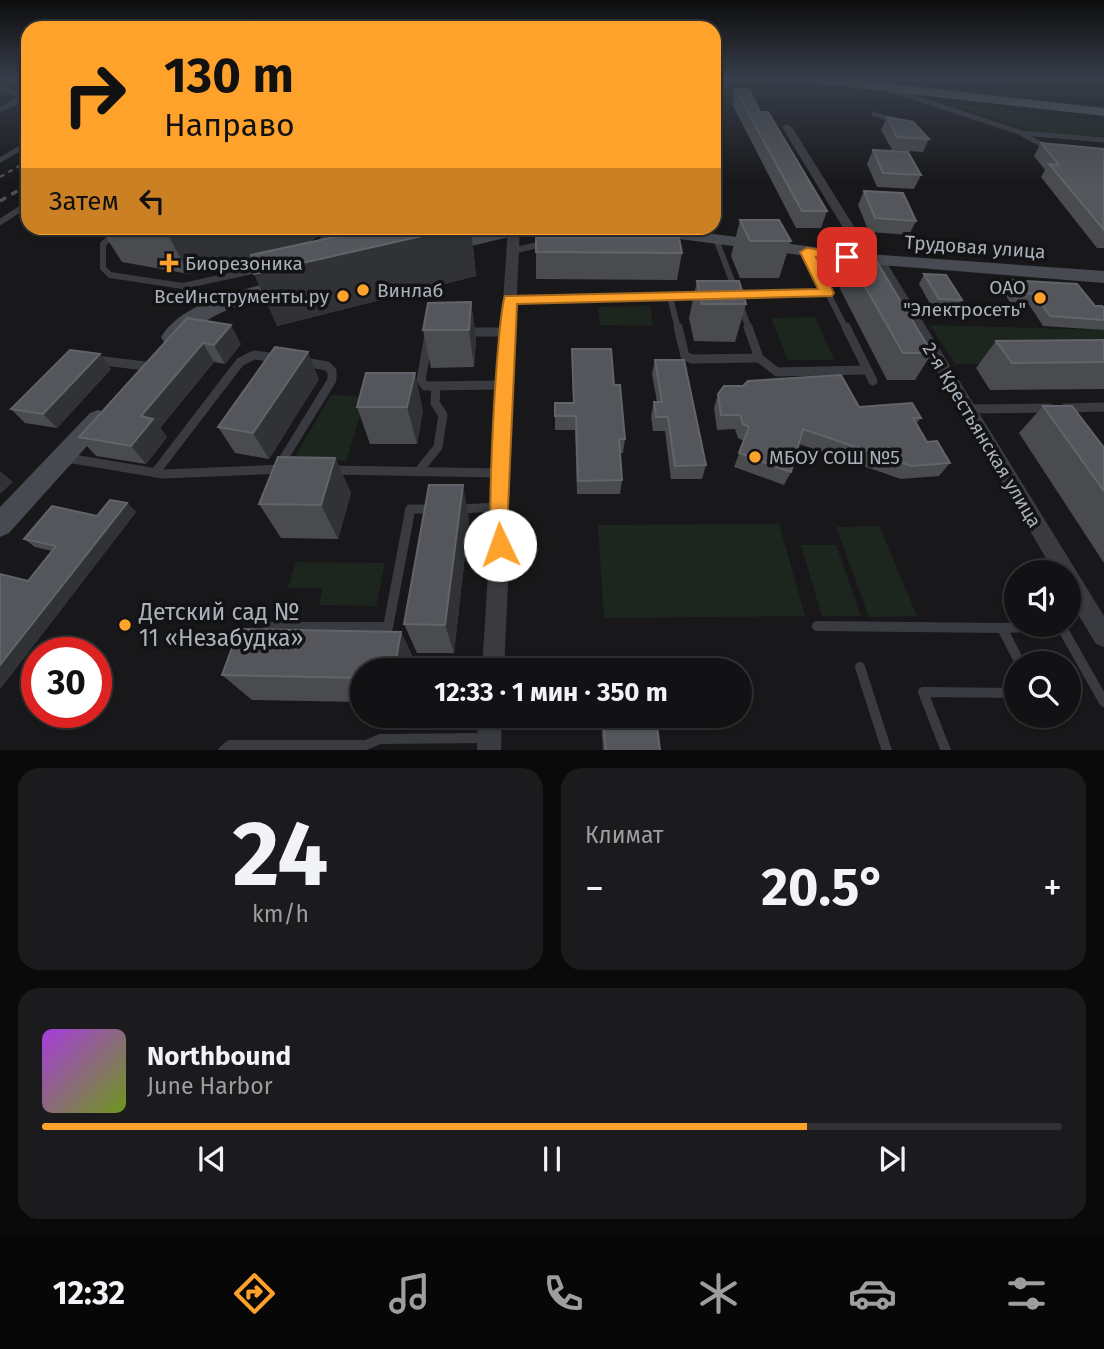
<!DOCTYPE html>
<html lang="ru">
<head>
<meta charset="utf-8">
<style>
	body { margin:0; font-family:"Fira Sans",sans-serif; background:#1b1b1d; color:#f1f3f6; height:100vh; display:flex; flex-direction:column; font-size:26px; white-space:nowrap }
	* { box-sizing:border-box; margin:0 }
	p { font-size:23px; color:#9c9ea0 }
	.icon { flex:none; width:38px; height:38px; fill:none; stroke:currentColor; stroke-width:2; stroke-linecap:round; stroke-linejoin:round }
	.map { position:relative; height:750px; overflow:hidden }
	.panel { display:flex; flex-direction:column; gap:18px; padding:18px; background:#0a0a0b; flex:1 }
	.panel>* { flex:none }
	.banner { position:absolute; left:21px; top:21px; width:700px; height:214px; border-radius:21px; box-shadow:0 2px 5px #0004,0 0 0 2px #313234; background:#fea22c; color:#111; overflow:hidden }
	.fabs { position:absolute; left:1004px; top:560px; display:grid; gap:14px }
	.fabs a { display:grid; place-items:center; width:77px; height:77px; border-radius:50%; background:#121214; box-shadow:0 2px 5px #0004,0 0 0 2px #313234; font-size:35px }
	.speed { position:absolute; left:21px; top:637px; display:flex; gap:14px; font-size:35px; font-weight:700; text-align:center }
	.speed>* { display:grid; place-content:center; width:91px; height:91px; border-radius:50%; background:#121214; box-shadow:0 2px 5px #0004,0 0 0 2px #313234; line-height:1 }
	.speed .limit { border:10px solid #d22; background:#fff; color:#111 }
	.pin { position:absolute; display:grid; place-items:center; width:60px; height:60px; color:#fff; margin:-30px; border-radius:14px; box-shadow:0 4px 10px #0006 }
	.me { position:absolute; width:77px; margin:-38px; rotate:357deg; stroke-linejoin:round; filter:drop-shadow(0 0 5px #0008) }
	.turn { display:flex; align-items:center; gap:24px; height:147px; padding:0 28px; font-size:32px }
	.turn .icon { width:91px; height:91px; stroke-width:2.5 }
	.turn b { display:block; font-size:49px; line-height:60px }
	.then { display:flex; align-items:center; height:66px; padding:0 28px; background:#0003; gap:14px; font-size:26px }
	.big { font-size:52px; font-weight:700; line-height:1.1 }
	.panel .widget { flex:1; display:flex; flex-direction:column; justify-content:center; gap:10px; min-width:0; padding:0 24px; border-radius:21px; background:#1b1b1d }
	.panel .dial { align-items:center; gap:0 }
	.dial b { font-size:91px; line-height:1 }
	.song { display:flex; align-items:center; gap:21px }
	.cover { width:84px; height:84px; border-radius:10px; background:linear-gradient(135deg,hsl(280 70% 55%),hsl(80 70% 35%)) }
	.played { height:7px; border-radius:4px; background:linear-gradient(90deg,#fea22c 75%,#313234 75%) }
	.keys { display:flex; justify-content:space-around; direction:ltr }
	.heat { display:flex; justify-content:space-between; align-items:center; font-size:38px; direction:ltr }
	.panel .tiles { flex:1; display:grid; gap:18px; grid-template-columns:1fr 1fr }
	.widget:last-child { grid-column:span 2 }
	.trip { position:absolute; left:350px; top:658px; width:402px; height:70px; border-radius:35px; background:#121214; box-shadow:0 2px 5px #0004,0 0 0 2px #313234; font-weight:700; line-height:70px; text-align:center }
	.dock { display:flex; height:112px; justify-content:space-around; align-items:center; background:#070708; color:#9c9ea0 }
	.dock .icon { width:49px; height:49px }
	.dock .active { color:#fea22c }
	.dock b { font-size:32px; color:#f1f3f6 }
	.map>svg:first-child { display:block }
	.green { fill:#1d261e }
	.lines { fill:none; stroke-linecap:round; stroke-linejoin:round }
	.river { fill:#2d3940; fill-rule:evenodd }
	.service-far3 { stroke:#393b40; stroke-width:5 }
	.service-far2 { stroke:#393b40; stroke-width:6 }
	.service-far1 { stroke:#393b40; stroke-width:9 }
	.service { stroke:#393b40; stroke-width:10 }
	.minor { fill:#393b40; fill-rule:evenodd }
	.secondary { fill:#474a50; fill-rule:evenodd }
	.trunk { fill:#5c6068; fill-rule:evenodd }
	.rail-far1 { stroke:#4c4f55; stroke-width:2.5; stroke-dasharray:5 4.5; stroke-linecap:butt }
	.rail { stroke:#4c4f55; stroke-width:3.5; stroke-dasharray:7 6; stroke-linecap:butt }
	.wall { fill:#494b4f }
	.shaded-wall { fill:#313235 }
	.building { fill:#54565b; stroke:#61646a; stroke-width:2 }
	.route { fill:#fea22c; stroke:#a5691d; stroke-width:2 }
	.poi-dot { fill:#fea22c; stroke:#131315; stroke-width:2.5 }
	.labels { text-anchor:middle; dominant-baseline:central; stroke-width:7; stroke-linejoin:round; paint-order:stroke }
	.street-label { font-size:19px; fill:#a9b1bb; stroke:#131315 }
	.poi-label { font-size:19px; fill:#a9b1bb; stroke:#131315; text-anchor:start }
	.near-poi-label { font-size:23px; fill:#a9b1bb; stroke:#131315; text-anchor:start }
</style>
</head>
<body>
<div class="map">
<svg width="1104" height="751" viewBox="0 0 1104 751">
	<rect width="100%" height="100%" fill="#18181a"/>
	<g class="green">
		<polygon points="941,102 1104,121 1104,137 1037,133"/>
		<polygon points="650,306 653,326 600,325 598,307"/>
		<polygon points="815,317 834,360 788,360 771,318"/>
		<polygon points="930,325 1104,330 1104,364 955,364"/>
		<polygon points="331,395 366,396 346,461 294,458"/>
		<polygon points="779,524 805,616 604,618 598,525"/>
		<polygon points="879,526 917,616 869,617 836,527"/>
		<polygon points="801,545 836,545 861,616 822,616"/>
		<polygon points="296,562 385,563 376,606 319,605 323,588 288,588"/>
	</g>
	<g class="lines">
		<polygon class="river" points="1039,78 1104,78 1104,84 1046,82"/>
		<g class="service-far3">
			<polyline points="891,90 1022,133 1104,140"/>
			<polyline points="874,114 895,121"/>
			<polyline points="1024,135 1050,149"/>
			<polyline points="0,160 28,144"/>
		</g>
		<g class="service-far2">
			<polyline points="0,222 28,204"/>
			<polyline points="121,228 103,244 103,268 110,275 183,286 261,269"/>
			<polyline points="716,239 735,289"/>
			<polyline points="317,245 337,228"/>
			<polyline points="512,251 538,245"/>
			<polyline points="807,252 846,329"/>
			<polyline points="183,286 204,310"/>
			<polyline points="670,297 678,329"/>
			<polyline points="511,300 703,296"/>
			<polyline points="749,329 737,295 827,293"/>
		</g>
		<g class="service-far1">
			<polyline points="678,327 685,356 692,359 759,358 748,327"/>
			<polyline points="846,327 873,381"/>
			<polyline points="466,332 509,332"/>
			<polyline points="429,335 421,380 425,386 505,385"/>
			<polyline points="759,358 777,372 866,370"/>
			<polyline points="96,360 145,366"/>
			<polyline points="1065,408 1104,407"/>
			<polyline points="967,409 1049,408"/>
			<polyline points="67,458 163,474 284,469"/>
			<polyline points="279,466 332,380 332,371 327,366 304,362"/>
			<polyline points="332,470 500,473"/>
			<polyline points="418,472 438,447 443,415 435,403 436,387"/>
			<polyline points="155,473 240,362 254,355 277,358"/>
			<polyline points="459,509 498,507"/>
			<polyline points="409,513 410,509 435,509"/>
		</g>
		<g class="service">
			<polyline points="817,626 1002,628 1020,663"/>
			<polyline points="268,627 388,627 410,511"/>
			<polyline points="1002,628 1061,626 1104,702"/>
			<polyline points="860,667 887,751"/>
			<polyline points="223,751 230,745 366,745 380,739 486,738"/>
			<polyline points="946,751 923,692 1017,693"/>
		</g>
		<g class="minor">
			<polygon points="0,85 28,94 28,100 0,112 0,106 19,97 0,91"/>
			<polygon points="787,124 792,127 873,257 878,256 885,260 1104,616 1104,647 1096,644 1069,599 1069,572 1054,572 873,262 863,262 862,259 782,127"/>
			<polygon points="508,228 520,228 507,507 510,540 504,670 482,670 490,540 489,507"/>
			<polygon points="478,716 502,716 501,751 477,751"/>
		</g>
		<g class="secondary">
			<polygon points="509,228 536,228 534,231 446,252 438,247 440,243"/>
			<polygon points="627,228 668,228 868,254 1104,271 1104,283 868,264 635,233"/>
			<path d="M289,278L295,280L298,284L295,288C251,300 212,310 178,342H164L161,337C183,300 250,288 289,278Z"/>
			<polygon points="98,410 106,413 109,419 106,425 9,533 0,537 0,507 90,413"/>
		</g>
		<polygon class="trunk" points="797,78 841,78 1104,108 1104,116 804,82"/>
		<g class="rail-far1">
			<polyline points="0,177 28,161"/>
			<polyline points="23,188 28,185"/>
		</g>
		<polyline class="rail" points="0,201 26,186"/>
	</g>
	<g class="wall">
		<polygon points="735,89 760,112 827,211 821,228 796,228 732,104"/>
		<polygon points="887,117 929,139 923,152 892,150 881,130"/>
		<polygon points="1041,143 1104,149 1104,248 1097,248 1041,177 1045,170 1034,156"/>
		<polygon points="873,150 921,175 914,189 877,187 867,164"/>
		<polygon points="864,191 916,221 909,235 869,232 858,205"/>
		<polygon points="740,220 791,241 779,278 740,278 731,256"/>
		<polygon points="100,228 328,228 310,242 361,231 360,228 471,228 476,276 277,326 252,260 189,274 122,262"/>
		<polygon points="536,252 682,253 677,280 536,279"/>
		<polygon points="851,262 932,353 915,380 887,380 840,289"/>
		<polygon points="924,274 962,300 956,310 933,309 919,284"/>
		<polygon points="1008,280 1104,308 1104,330 1043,326 1028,303 1010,302 1002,290"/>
		<polygon points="697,281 746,304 735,342 694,341 689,318"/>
		<polygon points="471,302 476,339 474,367 431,368 423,330"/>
		<polygon points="187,318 241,344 225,364 214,362 160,428 167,437 146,464 96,456 79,437"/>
		<polygon points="1104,340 1104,389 990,390 976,368 996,341"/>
		<polygon points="572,349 614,385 625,439 623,453 620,453 622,480 620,494 577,494 575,430 555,430 555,403 573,403"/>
		<polygon points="655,360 706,465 702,479 671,479 665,431 653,431 651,416 654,402 657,402 652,374"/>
		<polygon points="111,369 57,428 25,423 11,409"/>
		<polygon points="366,373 423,410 417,444 370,444 357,407"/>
		<polygon points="319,379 269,459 235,453 218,427"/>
		<polygon points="718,394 859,407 921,418 916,424 927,442 950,463 939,476 901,479 799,444 791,472 784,485 734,467 744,441 738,438 735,429 717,430 714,408"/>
		<polygon points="1043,406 1104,448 1104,563 1019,433"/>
		<polygon points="335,458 351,493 338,539 281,538 259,504"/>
		<polygon points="127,503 136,512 0,689 0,574 28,581 52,551 35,547 24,539 97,516"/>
		<polygon points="469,519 454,653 417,653 404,624"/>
		<polygon points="401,632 414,660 362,670 362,702 252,700 222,675"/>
		<polygon points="601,716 656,716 660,751 603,751"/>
	</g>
	<g class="shaded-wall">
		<polygon points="204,228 328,228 300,249 189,274 168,235"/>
		<polygon points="362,228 471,228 476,276 277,326 254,274 368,248"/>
		<polygon points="471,302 476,339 474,367 469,330"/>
		<polygon points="231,325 241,344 225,364 214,345"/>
		<polygon points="203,343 214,362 160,428 167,437 146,464 131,446 141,416"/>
		<polygon points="308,352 319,379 269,459 253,433"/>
		<polygon points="100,354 111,369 57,428 43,414"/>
		<polygon points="415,373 423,410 417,444 407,407"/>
		<polygon points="335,458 351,493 338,539 321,505"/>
		<polygon points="0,471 13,482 0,494"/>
		<polygon points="463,485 469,519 454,653 445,625"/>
		<polygon points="127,503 136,512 0,689 0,665"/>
		<polygon points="401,632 414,660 412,670 394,670"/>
	</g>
	<g class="building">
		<polygon points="735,89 749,89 760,112 768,112 827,211 802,211"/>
		<polygon points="887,117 913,122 929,139 897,137"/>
		<polygon points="1041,143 1104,149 1104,230 1049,164 1059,165"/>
		<polygon points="873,150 908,152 921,175 883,173"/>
		<polygon points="864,191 903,193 916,221 875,218"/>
		<polygon points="740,220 779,220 791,241 750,241"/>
		<polygon points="124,228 204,228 168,235"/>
		<polygon points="376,228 457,228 254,274 251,255"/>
		<polygon points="536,238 679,238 682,253 536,252"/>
		<polygon points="851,262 877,262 932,353 903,353"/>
		<polygon points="924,274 946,275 962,300 939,299"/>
		<polygon points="1008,280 1077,284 1095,306 1102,306 1104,308 1104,320 1050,316 1035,294 1016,293"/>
		<polygon points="697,281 739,281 746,304 702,304"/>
		<polygon points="471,302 469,330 423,330 428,303"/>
		<polygon points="187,318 231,325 214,345 203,343 141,416 153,419 131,446 79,437"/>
		<polygon points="1104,340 1104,362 1012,363 996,341"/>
		<polygon points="275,347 308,352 253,433 218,427"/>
		<polygon points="572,349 611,349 614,385 620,385 625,439 619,439 622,480 578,481 576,416 555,416 555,403 574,403"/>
		<polygon points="70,350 100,354 43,414 11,409"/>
		<polygon points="655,360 684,360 706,465 675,466 668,417 656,417 654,402 662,402"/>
		<polygon points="366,373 415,373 407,407 357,407"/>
		<polygon points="841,375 859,407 912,403 921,418 913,418 927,442 937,441 950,463 911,466 803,429 791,472 739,453 749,427 743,424 740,415 721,415 718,394 724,386 743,386 748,381"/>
		<polygon points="1043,406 1072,406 1104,448 1104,491"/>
		<polygon points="278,457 335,458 321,505 259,504"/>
		<polygon points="429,485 463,485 445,625 404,624"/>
		<polygon points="110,500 127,503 0,665 0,574 28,581 56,546 24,539 52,506 97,516"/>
		<polygon points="239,629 401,632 394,670 362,670 362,678 222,675"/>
		<polygon points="603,716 656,716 660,751 606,751"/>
	</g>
	<linearGradient id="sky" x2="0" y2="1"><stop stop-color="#0d0d0e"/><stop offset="0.43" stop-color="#373d49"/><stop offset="1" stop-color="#373d49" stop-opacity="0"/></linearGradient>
	<rect width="1104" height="183" fill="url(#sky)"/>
	<path class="route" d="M807,248L847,253L854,257L847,261L816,257L834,293L832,296L517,304L508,508L510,545L507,551L500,554L493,551C485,534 497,315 505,296L818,289L800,252Z"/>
	<g class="poi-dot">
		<path d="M165.5 252.5h7v7h7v7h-7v7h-7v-7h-7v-7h7z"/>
		<circle cx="363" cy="290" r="7"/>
		<circle cx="343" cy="296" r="7"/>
		<circle cx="1040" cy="298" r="7"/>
		<circle cx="755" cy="457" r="7"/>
		<circle cx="125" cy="625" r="7"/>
	</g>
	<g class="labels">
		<g class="street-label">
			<text transform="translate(975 247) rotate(4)">Трудовая улица</text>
			<text transform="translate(982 435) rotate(59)">2-я Крестьянская улица</text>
		</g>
		<g class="poi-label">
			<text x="185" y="263">Биорезоника</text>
			<text x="1026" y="287" text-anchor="end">ОАО<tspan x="1026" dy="22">"Электросеть"</tspan></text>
			<text x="377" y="290">Винлаб</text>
			<text x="329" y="296" text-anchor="end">ВсеИнструменты.ру</text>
			<text x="769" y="457">МБОУ СОШ №5</text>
		</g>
		<g class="near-poi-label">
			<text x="139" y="612">Детский сад №<tspan x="139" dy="26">11 «Незабудка»</tspan></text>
		</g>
	</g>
</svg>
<div class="fabs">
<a><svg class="icon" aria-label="sound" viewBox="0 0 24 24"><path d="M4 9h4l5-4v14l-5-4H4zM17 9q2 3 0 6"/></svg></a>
<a><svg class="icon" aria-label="search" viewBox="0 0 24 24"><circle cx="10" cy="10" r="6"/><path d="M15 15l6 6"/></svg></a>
</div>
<div class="speed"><div class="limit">30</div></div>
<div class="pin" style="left:847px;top:257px;background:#d93025"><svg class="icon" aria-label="arrive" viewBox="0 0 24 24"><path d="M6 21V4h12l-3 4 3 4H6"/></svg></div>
<svg class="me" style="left:500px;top:545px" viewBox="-20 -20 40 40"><circle r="19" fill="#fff"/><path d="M0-13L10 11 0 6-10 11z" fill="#fea22c"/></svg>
<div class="trip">12:33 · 1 мин · 350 m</div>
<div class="banner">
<div class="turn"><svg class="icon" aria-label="right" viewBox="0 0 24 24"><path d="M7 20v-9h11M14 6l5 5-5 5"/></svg><div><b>130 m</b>Направо</div></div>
<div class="then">Затем<svg class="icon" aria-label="left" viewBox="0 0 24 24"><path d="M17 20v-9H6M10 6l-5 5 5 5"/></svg></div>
</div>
</div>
<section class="panel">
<div class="tiles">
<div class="widget dial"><b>24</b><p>km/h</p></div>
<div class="widget"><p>Климат</p>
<div class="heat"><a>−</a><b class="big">20.5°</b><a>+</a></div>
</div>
<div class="widget">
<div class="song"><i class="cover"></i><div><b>Northbound</b><p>June Harbor</p></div></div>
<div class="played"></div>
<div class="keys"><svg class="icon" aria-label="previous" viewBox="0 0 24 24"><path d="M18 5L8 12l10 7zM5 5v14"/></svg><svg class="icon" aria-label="pause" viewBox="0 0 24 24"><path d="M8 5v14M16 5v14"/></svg><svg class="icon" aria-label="next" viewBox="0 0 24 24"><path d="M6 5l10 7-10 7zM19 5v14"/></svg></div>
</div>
</div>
</section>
<nav class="dock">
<b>12:32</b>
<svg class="icon active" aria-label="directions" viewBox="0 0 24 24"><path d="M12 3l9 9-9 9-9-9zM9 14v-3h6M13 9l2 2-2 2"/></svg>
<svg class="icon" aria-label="music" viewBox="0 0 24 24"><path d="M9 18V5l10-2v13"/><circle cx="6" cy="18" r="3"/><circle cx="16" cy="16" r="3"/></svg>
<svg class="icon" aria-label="phone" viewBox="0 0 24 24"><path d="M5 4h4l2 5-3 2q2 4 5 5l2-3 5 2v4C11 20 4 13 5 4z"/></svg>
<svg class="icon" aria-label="climate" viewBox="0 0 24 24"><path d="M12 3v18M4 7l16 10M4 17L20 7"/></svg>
<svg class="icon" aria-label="car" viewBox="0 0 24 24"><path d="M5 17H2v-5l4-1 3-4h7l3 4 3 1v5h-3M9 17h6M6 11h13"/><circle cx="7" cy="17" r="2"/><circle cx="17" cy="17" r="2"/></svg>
<svg class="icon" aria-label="filters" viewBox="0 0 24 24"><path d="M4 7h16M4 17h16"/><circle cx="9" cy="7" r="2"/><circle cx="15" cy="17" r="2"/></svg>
</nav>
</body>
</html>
